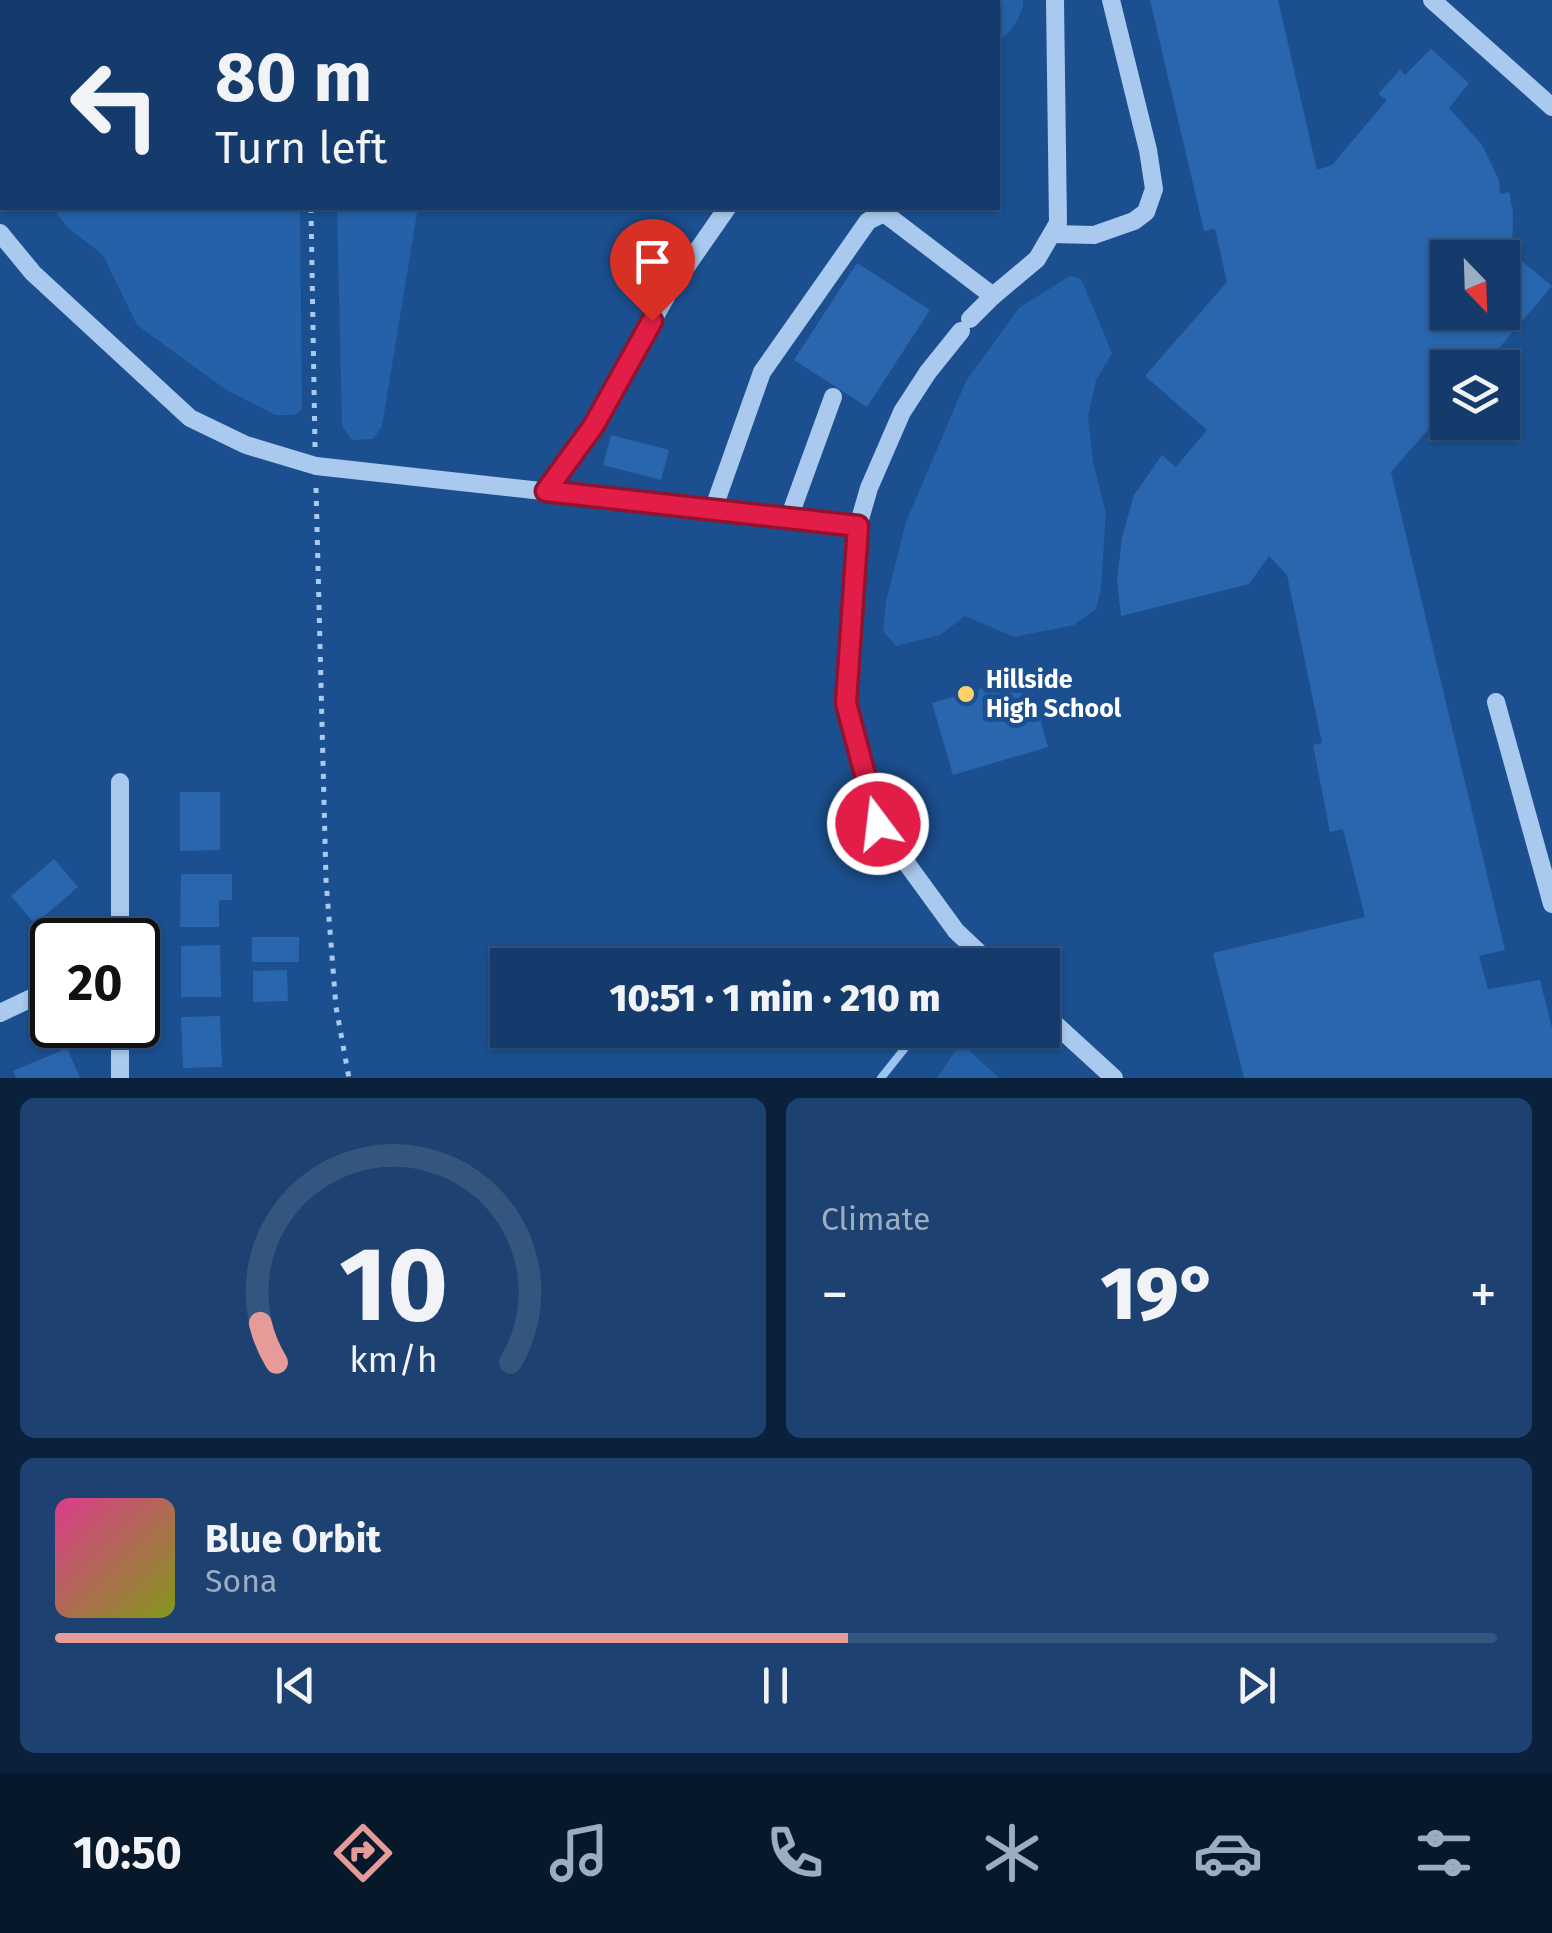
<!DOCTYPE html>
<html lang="en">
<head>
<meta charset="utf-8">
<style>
	body { margin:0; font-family:"Fira Sans",sans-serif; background:#1d4271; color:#f1f3f6; height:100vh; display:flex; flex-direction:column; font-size:38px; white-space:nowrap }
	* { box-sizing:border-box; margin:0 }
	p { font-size:32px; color:#9dadc1 }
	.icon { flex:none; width:55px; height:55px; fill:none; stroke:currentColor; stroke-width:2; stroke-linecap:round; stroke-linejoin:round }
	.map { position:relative; height:1078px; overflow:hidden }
	.details { display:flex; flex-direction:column; gap:20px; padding:20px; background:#0b203b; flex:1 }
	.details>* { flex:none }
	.hud { position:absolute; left:0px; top:0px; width:1000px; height:210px; box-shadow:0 2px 8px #0004,0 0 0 2px #33557e; background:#143b6b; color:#f1f3f6; overflow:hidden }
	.needle { width:65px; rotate:157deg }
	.tools { position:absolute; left:1430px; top:240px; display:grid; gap:20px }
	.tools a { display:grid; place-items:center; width:90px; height:90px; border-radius:0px; background:#143b6b; box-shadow:0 2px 8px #0004,0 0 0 2px #33557e; font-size:50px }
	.speed { position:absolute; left:30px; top:918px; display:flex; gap:20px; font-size:50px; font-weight:700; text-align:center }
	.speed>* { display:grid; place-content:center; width:130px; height:130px; border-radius:50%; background:#143b6b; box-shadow:0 2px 8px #0004,0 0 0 2px #33557e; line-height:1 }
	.speed .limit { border:5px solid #111; border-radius:15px; background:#fff; color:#111 }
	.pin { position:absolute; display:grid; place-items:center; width:85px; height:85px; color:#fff; margin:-102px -42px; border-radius:50% 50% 50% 0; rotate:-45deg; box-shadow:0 0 10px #0007 }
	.pin .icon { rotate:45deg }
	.me { position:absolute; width:110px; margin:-55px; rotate:345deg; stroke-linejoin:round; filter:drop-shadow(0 0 8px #0008) }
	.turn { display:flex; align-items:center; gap:35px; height:210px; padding:0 50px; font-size:45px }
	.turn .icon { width:130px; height:130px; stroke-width:2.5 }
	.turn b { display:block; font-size:70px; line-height:85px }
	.big { font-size:75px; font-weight:800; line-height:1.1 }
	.details .widget { flex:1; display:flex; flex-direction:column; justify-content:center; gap:15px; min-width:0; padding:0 35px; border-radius:15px; background:#1d4271 }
	.details .dial { align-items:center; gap:0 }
	.dial svg { height:260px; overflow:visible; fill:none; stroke:#33557e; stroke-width:7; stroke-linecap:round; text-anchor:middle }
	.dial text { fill:#f1f3f6; stroke:none }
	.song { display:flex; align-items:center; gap:30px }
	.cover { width:120px; height:120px; border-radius:15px; background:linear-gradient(135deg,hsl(330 70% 55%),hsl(70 70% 35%)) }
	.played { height:10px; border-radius:5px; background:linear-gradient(90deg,#e69b98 55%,#33557e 55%) }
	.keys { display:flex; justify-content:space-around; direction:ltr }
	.heat { display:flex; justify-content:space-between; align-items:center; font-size:55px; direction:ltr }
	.details .tiles { flex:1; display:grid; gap:20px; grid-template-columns:1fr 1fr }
	.widget:last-child { grid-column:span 2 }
	.trip { position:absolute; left:490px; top:948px; width:570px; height:100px; border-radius:0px; background:#143b6b; box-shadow:0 2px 8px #0004,0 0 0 2px #33557e; font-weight:800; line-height:100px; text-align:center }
	.tabs { display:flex; height:160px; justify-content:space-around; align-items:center; background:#08182b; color:#9dadc1 }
	.tabs .icon { width:70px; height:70px }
	.tabs .on { color:#e69b98 }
	.tabs b { font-size:45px; color:#f1f3f6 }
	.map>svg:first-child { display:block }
	.green { fill:#2461a8 }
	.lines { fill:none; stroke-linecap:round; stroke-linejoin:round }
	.stream { stroke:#9cc4f0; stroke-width:8 }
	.building { fill:#2a66ad; fill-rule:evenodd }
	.path { stroke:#a9c9ee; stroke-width:5; stroke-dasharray:5 8; stroke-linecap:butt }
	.minor { stroke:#a9c9ee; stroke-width:18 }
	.major { stroke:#f0f6ff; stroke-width:25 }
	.route-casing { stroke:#92132f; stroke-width:25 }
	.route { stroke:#e11d48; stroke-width:18 }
	.poi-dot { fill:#ffd166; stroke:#1b4f8f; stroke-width:4 }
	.labels { text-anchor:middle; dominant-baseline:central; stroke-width:10; stroke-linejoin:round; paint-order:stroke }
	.poi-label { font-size:25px; font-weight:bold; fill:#fff; stroke:#1b4f8f; text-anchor:start }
</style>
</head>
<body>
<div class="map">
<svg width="1552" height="1078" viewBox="0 0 1552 1078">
	<rect width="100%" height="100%" fill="#1b4f8f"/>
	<g class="green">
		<path d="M686,0H1023C1024,15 1010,33 998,41V2H688Z"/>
		<polygon points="58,208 300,208 302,410 294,415 275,415 225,389 137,325 103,255 67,227 57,214"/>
		<polygon points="337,208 420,208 417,213 382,426 373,439 352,440 342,426"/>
		<polygon points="1070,276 1081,279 1112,353 1096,380 1088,416 1093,462 1106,513 1101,588 1096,609 1074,625 1014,637 965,616 940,635 896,646 883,631 886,601 906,522 966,381 1019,308"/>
		<polygon points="961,1043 999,1078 937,1078"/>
	</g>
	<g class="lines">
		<polyline class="stream" points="881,1078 913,1038"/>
	</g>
	<g class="building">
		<path d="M1150,0H1278L1317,170L1332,165L1387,100L1378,94L1400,70L1405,75L1431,49L1469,83L1449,108L1482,145L1499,180L1500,194L1509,192L1513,212L1512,253L1552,286L1482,368H1448V407L1391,472L1505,950L1479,956L1488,989L1540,980L1552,1028V1078H1244L1213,953L1365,917L1343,829L1330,832L1313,745L1322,743L1287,575L1269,556L1249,584L1121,616L1117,581L1122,537L1134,495L1162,455L1176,467L1207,430L1145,376L1227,282L1215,229L1204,231ZM1448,258H1502V312H1448Z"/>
		<polygon points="857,263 930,310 867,407 794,360"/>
		<polygon points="611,435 669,450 661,480 603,465"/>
		<polygon points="1028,675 1048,747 953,775 932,703"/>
		<polygon points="180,792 220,792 220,850 180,851"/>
		<polygon points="54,859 78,887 35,924 11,896"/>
		<polygon points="181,874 232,874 232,900 219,900 219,927 180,927"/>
		<rect x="252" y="937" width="47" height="25"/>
		<polygon points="220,945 221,997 181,997 181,946"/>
		<polygon points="287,970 288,1001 253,1002 253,971"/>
		<polygon points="220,1016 222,1067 183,1068 181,1017"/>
		<polygon points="67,1048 80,1078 16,1078 13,1071"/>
	</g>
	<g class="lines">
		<g class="path">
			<polyline points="42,2 44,0"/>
			<polyline points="313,2 313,0"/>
			<polyline points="0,60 2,57"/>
			<polyline points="311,208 315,447"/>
			<polyline points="316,488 326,880 336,1007 349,1078"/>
		</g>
		<g class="minor">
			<polyline points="1432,0 1552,107"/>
			<polyline points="0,233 33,273 190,418 246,445 316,466 858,526"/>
			<polyline points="1052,234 1094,235 1134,221 1146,212 1154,189 1148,150 1111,0"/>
			<polyline points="970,319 993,296"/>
			<polyline points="961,331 928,372 902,412 869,488 858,526 846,703 878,824 956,931 992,965"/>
			<polyline points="546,491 594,425 668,293 727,208"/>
			<polyline points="713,510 762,372 868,221 884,213 993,296 1037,259 1058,223 1055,0"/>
			<polyline points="789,518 833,397"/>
			<polyline points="1496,702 1552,904"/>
			<polyline points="120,940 120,782"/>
			<polyline points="1042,1012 1114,1078"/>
			<polyline points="0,1013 36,996 52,993"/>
			<polyline points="120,1025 120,1078"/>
		</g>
		<g class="major">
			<polyline points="136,2 137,0"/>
			<polyline points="0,169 2,166"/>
		</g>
	</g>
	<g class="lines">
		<defs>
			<polyline id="route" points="652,321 594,425 546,491 858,526 846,703 878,824"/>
		</defs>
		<use href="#route" class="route-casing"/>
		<use href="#route" class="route"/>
	</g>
	<circle class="poi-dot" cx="966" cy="694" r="10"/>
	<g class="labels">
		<g class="poi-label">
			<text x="986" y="680">Hillside<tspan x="986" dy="29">High School</tspan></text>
		</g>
	</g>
</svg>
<div class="tools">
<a><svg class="needle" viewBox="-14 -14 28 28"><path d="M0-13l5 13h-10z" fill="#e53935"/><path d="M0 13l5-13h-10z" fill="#9dadc1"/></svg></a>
<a><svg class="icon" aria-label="layers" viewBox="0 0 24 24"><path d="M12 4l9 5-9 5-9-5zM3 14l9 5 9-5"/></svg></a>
</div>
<div class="speed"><div class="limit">20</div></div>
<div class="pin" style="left:652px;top:321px;background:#d93025"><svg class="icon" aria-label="arrive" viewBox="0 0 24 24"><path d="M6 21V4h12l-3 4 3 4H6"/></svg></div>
<svg class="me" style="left:878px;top:824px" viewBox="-20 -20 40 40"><circle r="17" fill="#e11d48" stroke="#fff" stroke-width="3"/><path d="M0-11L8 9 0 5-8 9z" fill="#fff"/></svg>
<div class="trip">10:51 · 1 min · 210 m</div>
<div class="hud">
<div class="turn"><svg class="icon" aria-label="left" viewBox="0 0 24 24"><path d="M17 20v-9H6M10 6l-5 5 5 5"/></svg><div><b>80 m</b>Turn left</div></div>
</div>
</div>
<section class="details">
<div class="tiles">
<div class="widget dial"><svg viewBox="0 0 100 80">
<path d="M14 69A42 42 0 1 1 86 69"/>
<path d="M14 69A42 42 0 0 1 9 57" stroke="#e69b98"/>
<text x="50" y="56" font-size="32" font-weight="700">10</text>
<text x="50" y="72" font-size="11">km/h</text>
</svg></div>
<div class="widget"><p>Climate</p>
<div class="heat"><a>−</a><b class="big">19°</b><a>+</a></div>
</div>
<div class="widget">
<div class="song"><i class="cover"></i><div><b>Blue Orbit</b><p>Sona</p></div></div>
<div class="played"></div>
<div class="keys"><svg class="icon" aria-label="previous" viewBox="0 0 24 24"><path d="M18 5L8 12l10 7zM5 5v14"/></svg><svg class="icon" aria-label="pause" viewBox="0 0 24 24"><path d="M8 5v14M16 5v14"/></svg><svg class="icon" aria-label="next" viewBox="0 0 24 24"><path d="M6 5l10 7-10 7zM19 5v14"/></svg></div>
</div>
</div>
</section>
<nav class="tabs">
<b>10:50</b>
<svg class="icon on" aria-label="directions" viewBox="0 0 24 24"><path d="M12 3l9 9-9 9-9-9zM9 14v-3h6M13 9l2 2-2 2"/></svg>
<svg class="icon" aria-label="music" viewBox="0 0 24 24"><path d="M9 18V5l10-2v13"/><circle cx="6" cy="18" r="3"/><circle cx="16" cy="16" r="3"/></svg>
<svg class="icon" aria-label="phone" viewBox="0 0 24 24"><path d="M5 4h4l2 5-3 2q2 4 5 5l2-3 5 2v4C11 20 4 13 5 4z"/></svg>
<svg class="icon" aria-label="climate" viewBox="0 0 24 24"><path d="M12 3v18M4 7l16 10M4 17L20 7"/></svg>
<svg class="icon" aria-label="car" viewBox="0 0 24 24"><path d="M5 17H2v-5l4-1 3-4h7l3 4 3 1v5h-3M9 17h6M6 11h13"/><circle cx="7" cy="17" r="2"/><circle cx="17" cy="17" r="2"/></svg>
<svg class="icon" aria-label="filters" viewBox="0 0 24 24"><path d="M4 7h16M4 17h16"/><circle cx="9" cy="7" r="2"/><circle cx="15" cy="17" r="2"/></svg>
</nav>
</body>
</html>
